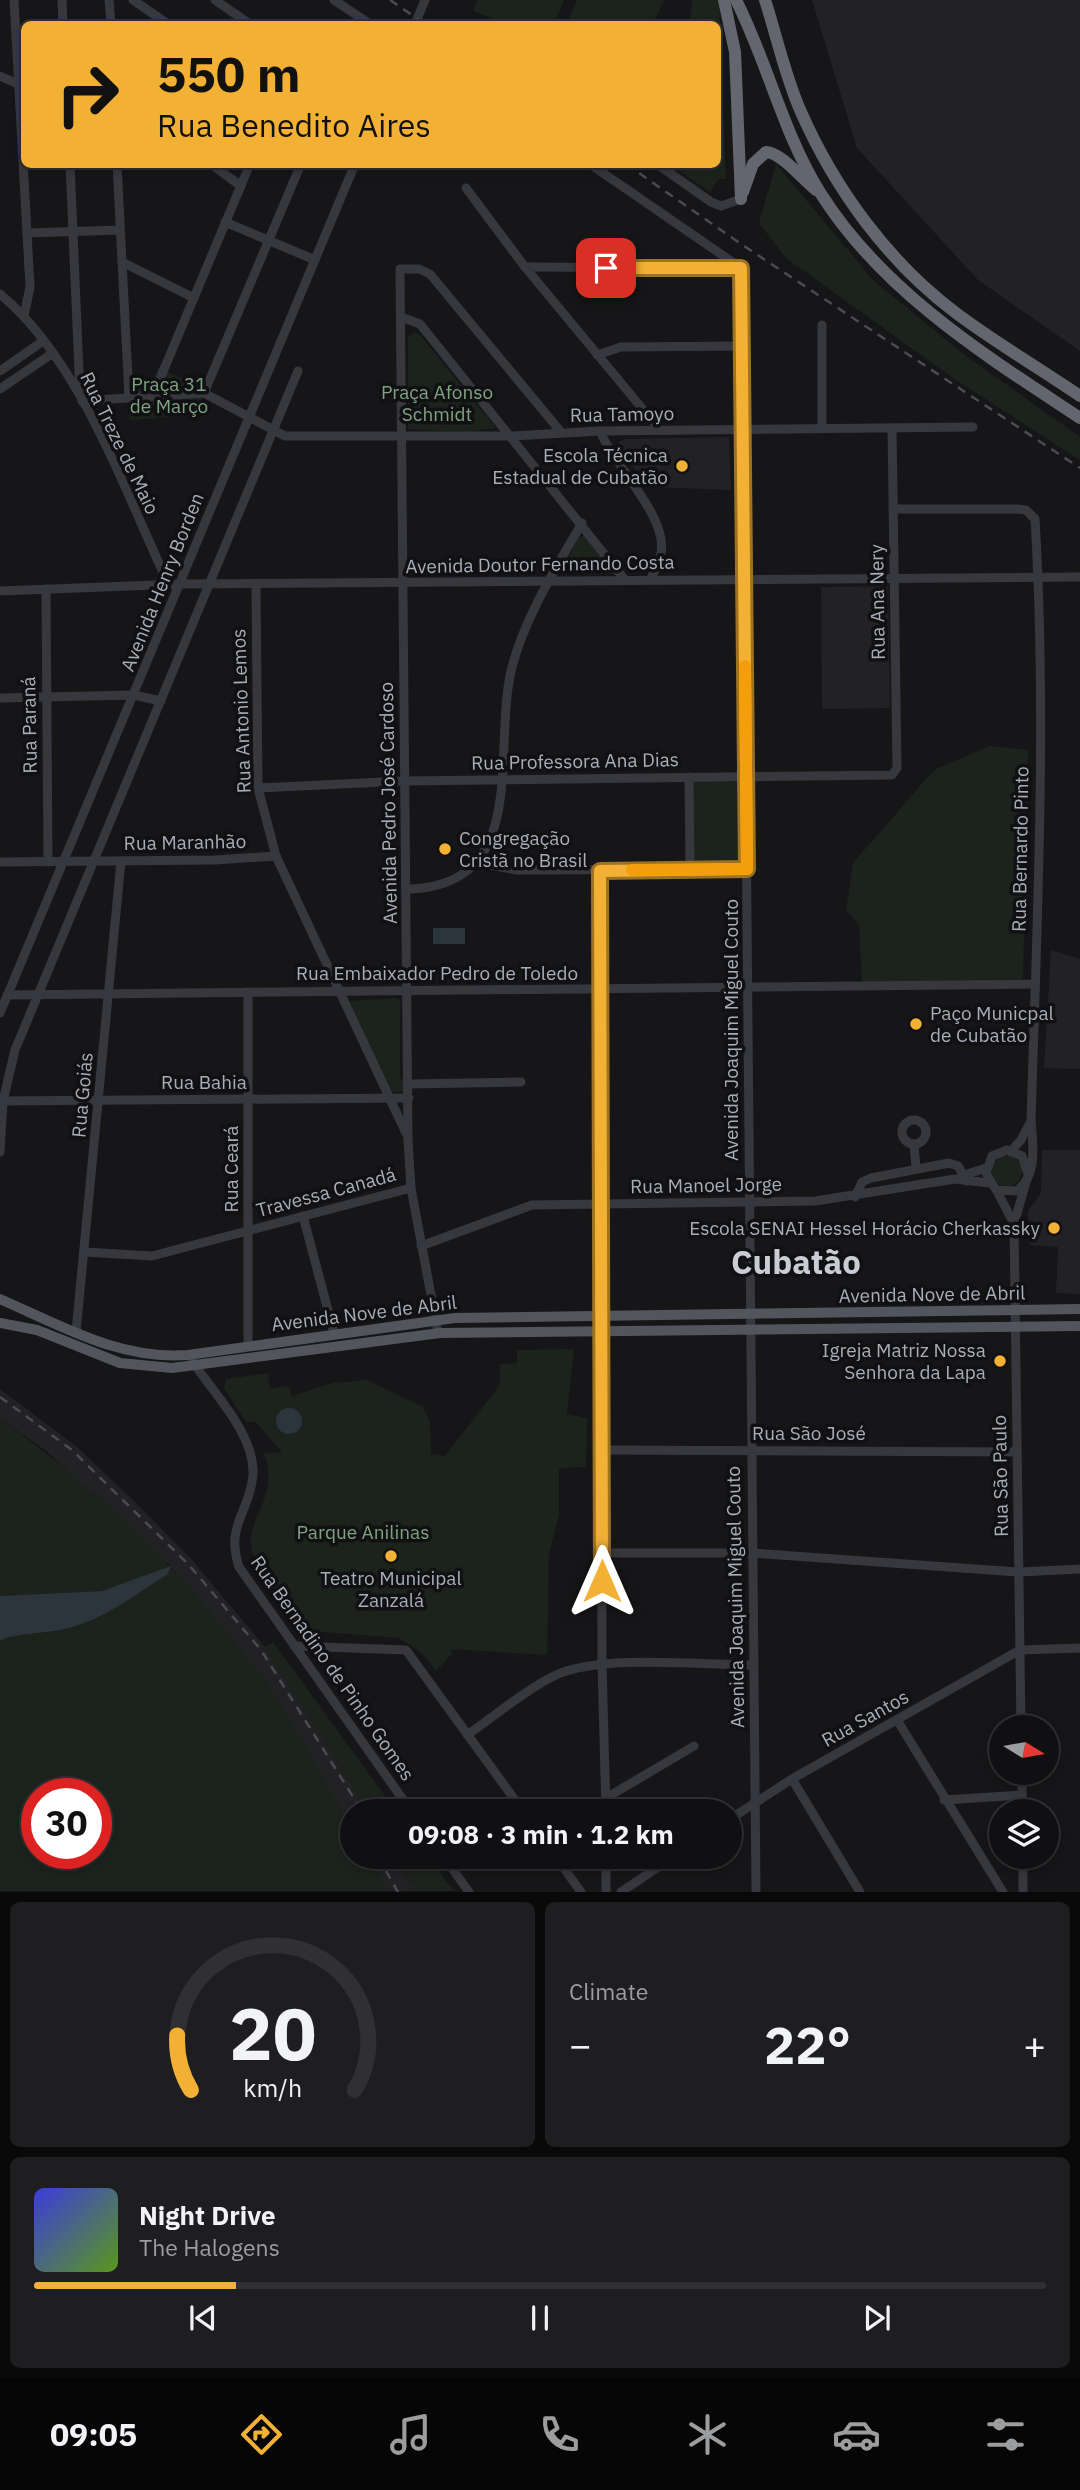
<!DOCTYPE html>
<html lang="en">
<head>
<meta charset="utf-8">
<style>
	body { margin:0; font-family:"IBM Plex Sans",sans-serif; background:#1e1e20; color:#f1f3f6; height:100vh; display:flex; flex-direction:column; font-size:26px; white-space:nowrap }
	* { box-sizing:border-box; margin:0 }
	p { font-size:23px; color:#9c9d9f }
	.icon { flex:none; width:38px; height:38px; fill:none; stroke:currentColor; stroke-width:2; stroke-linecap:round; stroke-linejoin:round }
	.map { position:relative; height:1892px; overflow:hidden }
	.side { display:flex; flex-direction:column; gap:10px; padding:10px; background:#09090a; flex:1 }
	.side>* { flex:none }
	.banner { position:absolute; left:21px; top:21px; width:700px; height:147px; border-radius:10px; box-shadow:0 4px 10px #0003,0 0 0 2px #303032; background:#f2b134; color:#111; overflow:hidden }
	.needle { width:46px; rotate:101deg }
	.fabs { position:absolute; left:989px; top:1715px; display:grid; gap:14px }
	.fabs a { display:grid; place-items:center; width:70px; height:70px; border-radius:50%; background:#101012; box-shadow:0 4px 10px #0003,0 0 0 2px #303032; font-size:35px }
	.speed { position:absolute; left:21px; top:1778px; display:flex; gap:14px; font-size:35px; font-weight:700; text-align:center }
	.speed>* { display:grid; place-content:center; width:91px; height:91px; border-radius:50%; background:#101012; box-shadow:0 4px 10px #0003,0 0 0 2px #303032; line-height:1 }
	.speed .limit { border:10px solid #d22; background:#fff; color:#111 }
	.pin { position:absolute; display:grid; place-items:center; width:60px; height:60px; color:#fff; margin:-30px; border-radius:14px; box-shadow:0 4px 10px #0006 }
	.me { position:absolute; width:77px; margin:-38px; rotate:0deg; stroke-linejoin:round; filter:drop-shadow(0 0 5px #0008) }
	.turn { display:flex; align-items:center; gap:24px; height:147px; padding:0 21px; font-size:32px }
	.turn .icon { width:91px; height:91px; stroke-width:2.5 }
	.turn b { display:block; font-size:49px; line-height:60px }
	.big { font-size:52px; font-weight:700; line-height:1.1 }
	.side .tile { flex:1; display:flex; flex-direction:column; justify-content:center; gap:10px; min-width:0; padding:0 24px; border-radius:10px; background:#1e1e20 }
	.side .dial { align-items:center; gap:0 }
	.dial svg { height:182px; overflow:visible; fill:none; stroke:#303032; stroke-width:7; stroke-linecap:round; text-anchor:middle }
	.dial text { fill:#f1f3f6; stroke:none }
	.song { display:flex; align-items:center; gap:21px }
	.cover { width:84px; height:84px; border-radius:10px; background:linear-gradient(135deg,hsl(240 70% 55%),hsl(90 70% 35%)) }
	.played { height:7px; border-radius:4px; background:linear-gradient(90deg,#f2b134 20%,#303032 20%) }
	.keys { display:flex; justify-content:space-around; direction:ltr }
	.heat { display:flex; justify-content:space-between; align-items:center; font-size:38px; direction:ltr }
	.side .tiles { flex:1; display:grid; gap:10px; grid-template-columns:1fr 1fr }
	.tile:last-child { grid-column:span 2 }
	.trip { position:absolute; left:340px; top:1799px; width:402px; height:70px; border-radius:35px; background:#101012; box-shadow:0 4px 10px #0003,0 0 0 2px #303032; font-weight:700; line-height:70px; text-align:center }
	.tabs { display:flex; height:112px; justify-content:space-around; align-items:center; background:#060607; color:#9c9d9f }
	.tabs .icon { width:49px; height:49px }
	.tabs .current { color:#f2b134 }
	.tabs b { font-size:32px; color:#f1f3f6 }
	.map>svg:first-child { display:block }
	.built { fill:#222225 }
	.green { fill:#1c231d; fill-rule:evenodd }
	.water { fill:#2c353c }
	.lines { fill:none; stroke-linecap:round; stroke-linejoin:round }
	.minor { stroke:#37383d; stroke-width:9 }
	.major { stroke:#53555c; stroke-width:10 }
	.highway { stroke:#63666e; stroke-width:12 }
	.rail { stroke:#4a4c52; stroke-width:2.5; stroke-dasharray:9 7; stroke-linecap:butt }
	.route-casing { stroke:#9d7322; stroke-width:18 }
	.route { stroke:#f2b134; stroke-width:12 }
	.slow { stroke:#f59e0b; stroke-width:12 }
	.poi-dot { fill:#f2b134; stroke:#111113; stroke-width:2.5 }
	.labels { text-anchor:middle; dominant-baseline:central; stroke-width:7; stroke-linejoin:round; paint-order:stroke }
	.park-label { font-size:19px; fill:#7fa381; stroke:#111113 }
	.street-label { font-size:19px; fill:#a8adb8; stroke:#111113 }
	.poi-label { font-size:19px; fill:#a8adb8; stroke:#111113; text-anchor:end }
	.town-label { font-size:33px; font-weight:bold; fill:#c9ccd4; stroke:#111113 }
</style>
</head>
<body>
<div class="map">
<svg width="1080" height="1892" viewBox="0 0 1080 1892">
	<rect width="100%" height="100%" fill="#161618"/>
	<g class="built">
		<polygon points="812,0 1080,0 1080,351 978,280 857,148"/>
		<polygon points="729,437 731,490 649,487 618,448 619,442 626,439"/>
		<polygon points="888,586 890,708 822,709 821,587"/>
		<polygon points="1051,950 1080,959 1080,1069 1044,1068"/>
		<polygon points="1042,1150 1080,1150 1080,1294 1056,1293 1058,1247 1029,1245 1028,1211 1041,1193"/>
		<polygon points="0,1389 76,1446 136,1503 193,1561 265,1647 368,1811 352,1811 352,1829 266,1682 170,1566 45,1450 0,1419"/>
		<polygon points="368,1857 395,1857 415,1891 388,1891"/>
	</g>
	<g class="green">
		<polygon points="478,0 564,0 554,24 506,24 473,11"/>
		<polygon points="577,0 664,0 653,24 567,24"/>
		<polygon points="692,0 719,0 726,179 718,179 710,192 670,165 718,164 718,24 690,24"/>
		<polygon points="776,164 873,280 962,353 1080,437 1080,460 956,380 786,258 759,223"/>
		<polygon points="414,332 419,334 496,428 465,432 408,429 408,337"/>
		<polygon points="158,368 200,386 203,405 169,417 130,420 128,409 133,384 151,385"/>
		<polygon points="585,535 615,571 614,574 562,573 578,538"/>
		<polygon points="990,746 1028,750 1023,979 862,982 859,925 846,910 853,863 927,778 938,768"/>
		<polygon points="692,782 740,782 742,865 693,865"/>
		<polygon points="396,998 400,1000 400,1077 404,1083 404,1091 396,1093 388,1089 348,1005 350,1001"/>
		<circle cx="1007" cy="1171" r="15"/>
		<path d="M574,1349L567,1414L587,1418L586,1467L559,1468V1515L549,1553L547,1655L452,1649L451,1655L436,1671L422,1653L399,1638L301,1630C285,1607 258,1579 252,1552C244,1517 281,1498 264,1454L282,1452L256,1422H246L224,1388L226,1379L268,1373L270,1389L289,1386L292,1396L333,1383L367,1380L423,1407L430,1422L431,1454L445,1456L500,1385V1364L517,1363V1350Z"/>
		<path d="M0,1419C101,1490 193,1582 265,1681C298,1727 324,1781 352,1829V1857H368L388,1891H0V1640C19,1633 40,1634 60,1630C102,1622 132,1596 167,1575L170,1567L102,1591L0,1596ZM37,1794H96V1853H37Z"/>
		<polygon points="273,1642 396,1811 368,1811 265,1647"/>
		<polygon points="395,1857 428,1857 454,1891 415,1891"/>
	</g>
	<g class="water">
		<rect x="433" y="928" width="32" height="16"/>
		<circle cx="289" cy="1421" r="13"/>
		<path d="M171,1566L167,1575C132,1596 102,1622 60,1630C40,1634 19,1633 0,1640V1596L102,1591Z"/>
	</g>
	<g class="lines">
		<g class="minor">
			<polyline points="14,0 30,287 24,316"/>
			<polyline points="62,0 63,24"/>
			<polyline points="109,0 111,24"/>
			<polyline points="133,0 168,24"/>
			<polyline points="215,0 250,24"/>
			<polyline points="334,0 370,24"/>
			<polyline points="415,24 425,0"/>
			<polyline points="0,76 18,84"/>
			<polyline points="70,164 80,394"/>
			<polyline points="117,164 129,397"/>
			<polyline points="211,164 241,186"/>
			<polyline points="590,164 741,268 756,1892"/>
			<polyline points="657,164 711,202 721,206 741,199"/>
			<polyline points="466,188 525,267 660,430"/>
			<polyline points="225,222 315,260"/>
			<polyline points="27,233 120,230"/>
			<polyline points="122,262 194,298"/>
			<polyline points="525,267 739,268"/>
			<path d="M0,294C81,361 124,491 169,585"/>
			<polyline points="401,317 420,324 625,580"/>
			<polyline points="597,355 621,347 742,346"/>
			<polyline points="0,371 43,341"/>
			<polyline points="0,389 53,353"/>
			<polyline points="204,393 301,164"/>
			<polyline points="157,395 162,374 250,164"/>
			<polyline points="82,401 204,393 285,436 513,436 600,431 973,427"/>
			<polyline points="822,428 822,325"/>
			<path d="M600,431C613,465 668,516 661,553C659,562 654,571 651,579"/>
			<path d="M893,509H1017L1026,510L1035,519C1047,719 1037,921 1031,1121C1033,1144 1038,1177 1016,1191L996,1190L986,1173L992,1156L1007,1150L1022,1156L1028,1174"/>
			<polyline points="256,585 258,788 276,856 406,1133"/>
			<polyline points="46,589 48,862"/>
			<polyline points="0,591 181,584 1080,577"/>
			<polyline points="0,698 134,695 161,701"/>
			<polyline points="689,777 690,870"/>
			<polyline points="258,788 404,781 892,775 897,768 892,428"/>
			<polyline points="0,862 215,860 276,856"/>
			<polyline points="477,863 517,870 747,869"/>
			<polyline points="600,871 602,1664 606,1811"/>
			<path d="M407,889C533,887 491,748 512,667C525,617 556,568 582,523"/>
			<polyline points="248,992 248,1346"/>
			<polyline points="7,995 1035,984"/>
			<polyline points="0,1013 355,164"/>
			<polyline points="409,1084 521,1082"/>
			<polyline points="0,1101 409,1098"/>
			<circle cx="914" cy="1132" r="12"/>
			<polyline points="914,1144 916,1168"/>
			<polyline points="1011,1151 1021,1140 1031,1121"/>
			<polyline points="0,1152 3,1101 15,1050 298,371"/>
			<polyline points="961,1176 986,1168"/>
			<polyline points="997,1191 1014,1224 1021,1727"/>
			<polyline points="855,1197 862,1182 871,1178 949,1163 958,1166 967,1181"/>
			<polyline points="303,1216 334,1333"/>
			<polyline points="1014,1224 1026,1182"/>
			<polyline points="421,1246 532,1205 815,1201 955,1179 989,1183"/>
			<polyline points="85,1252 152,1256 411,1188"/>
			<polyline points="437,1327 411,1188 408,1141 400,269 419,269 430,274 561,432"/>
			<polyline points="76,1332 121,861"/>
			<path d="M193,1362C214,1394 255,1434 253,1475C250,1512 225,1525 239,1567L411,1811"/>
			<polyline points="601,1450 1017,1452"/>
			<polyline points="602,1553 752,1553 1019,1572 1080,1569"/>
			<polyline points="294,1646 406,1650 523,1811"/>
			<polyline points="897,1720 1003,1892"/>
			<path d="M467,1735C496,1715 525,1690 556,1675C603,1654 700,1665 753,1665"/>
			<polyline points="1022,1773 1022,1811"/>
			<polyline points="792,1779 860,1892"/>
			<polyline points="606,1798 694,1746"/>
			<polyline points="944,1800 1022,1795"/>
			<polyline points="730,1819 792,1779 1020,1650 1080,1648"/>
			<polyline points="444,1857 469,1892"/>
			<polyline points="556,1857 581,1892"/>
			<polyline points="606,1857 606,1892"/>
			<polyline points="1023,1857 1023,1892"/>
			<polyline points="621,1892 673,1857"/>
		</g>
		<g class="major">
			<path d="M0,1299C62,1326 119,1360 188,1355L455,1318L1080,1309"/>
			<polyline points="0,1323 37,1330 120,1363 172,1368 440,1333 1080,1326"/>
		</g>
		<g class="highway">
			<polyline points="724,0 735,52 741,199"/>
			<path d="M736,0C768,63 783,134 821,194C883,292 986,356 1080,418"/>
			<path d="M765,0C777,37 785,76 801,112C835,189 888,262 956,313C996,343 1039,368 1080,396"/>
			<path d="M743,192L753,164L766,152C782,153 802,179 816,190"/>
		</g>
		<g class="rail">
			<polyline points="390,0 425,24"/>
			<polyline points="626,164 741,244 1080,468"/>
			<polyline points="0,1397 72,1450 189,1565 261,1650 362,1811"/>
			<polyline points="378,1857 398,1892"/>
		</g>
	</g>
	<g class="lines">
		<defs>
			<polyline id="route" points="602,1581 600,871 747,869 741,268 606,268"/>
		</defs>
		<use href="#route" class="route-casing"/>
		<use href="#route" class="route"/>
		<polyline class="slow" points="632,870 747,869 745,666"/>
	</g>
	<g class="poi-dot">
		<circle cx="682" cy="466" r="7"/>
		<circle cx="445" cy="849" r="7"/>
		<circle cx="916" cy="1024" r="7"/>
		<circle cx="1054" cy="1228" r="7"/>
		<circle cx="1000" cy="1361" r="7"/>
		<circle cx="391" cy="1556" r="7"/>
	</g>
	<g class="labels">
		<g class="park-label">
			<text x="169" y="384">Praça 31<tspan x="169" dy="22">de Março</tspan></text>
			<text x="437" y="392">Praça Afonso<tspan x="437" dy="22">Schmidt</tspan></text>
			<text x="363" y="1532">Parque Anilinas</text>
		</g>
		<g class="street-label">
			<text transform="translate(622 414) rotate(-1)">Rua Tamoyo</text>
			<text transform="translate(120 443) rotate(64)">Rua Treze de Maio</text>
			<text transform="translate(540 564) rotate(-1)">Avenida Doutor Fernando Costa</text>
			<text transform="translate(162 582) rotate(-68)">Avenida Henry Borden</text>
			<text transform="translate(877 602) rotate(-91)">Rua Ana Nery</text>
			<text transform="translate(241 711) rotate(-92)">Rua Antonio Lemos</text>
			<text transform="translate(29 725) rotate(-91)">Rua Paraná</text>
			<text transform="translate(575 761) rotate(-1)">Rua Professora Ana Dias</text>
			<text transform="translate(388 803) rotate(-91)">Avenida Pedro José Cardoso</text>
			<text transform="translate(185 842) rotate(-1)">Rua Maranhão</text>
			<text transform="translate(1020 849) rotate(-89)">Rua Bernardo Pinto</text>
			<text x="437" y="973">Rua Embaixador Pedro de Toledo</text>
			<text transform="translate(731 1030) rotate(-90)">Avenida Joaquim Miguel Couto</text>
			<text x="204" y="1082">Rua Bahia</text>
			<text transform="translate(82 1095) rotate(-85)">Rua Goiás</text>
			<text transform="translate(231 1169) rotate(-90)">Rua Ceará</text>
			<text transform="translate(706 1185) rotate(-1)">Rua Manoel Jorge</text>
			<text transform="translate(326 1192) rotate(-15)">Travessa Canadá</text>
			<text transform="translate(932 1294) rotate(-1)">Avenida Nove de Abril</text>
			<text transform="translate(364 1313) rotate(-7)">Avenida Nove de Abril</text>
			<text x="809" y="1433">Rua São José</text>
			<text transform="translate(1000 1476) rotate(-91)">Rua São Paulo</text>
			<text transform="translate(735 1597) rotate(-91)">Avenida Joaquim Miguel Couto</text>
			<text transform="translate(333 1668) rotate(55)">Rua Bernadino de Pinho Gomes</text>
			<text transform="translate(865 1718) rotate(-29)">Rua Santos</text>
		</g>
		<g class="poi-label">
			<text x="668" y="455">Escola Técnica<tspan x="668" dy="22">Estadual de Cubatão</tspan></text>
			<text x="459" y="838" text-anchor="start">Congregação<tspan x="459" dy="22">Cristã no Brasil</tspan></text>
			<text x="930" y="1013" text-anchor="start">Paço Municpal<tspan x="930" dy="22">de Cubatão</tspan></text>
			<text x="1040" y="1228">Escola SENAI Hessel Horácio Cherkassky</text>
			<text x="986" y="1350">Igreja Matriz Nossa<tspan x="986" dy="22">Senhora da Lapa</tspan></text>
			<text x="391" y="1578" text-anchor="middle">Teatro Municipal<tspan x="391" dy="22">Zanzalá</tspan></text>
		</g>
		<g class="town-label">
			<text x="796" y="1261">Cubatão</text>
		</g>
	</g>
</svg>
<div class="fabs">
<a><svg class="needle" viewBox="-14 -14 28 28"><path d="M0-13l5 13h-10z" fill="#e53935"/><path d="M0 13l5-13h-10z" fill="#9c9d9f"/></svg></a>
<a><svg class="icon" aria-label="layers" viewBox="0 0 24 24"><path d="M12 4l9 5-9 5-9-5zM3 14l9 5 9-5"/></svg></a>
</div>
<div class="speed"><div class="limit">30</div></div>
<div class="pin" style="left:606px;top:268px;background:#d93025"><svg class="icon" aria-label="arrive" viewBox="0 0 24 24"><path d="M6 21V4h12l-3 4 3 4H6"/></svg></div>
<svg class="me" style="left:602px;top:1581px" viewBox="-20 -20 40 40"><path d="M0-17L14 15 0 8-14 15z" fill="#f2b134" stroke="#fff" stroke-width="4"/></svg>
<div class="trip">09:08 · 3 min · 1.2 km</div>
<div class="banner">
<div class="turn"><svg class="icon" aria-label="right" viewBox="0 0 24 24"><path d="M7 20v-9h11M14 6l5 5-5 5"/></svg><div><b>550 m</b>Rua Benedito Aires</div></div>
</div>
</div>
<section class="side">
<div class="tiles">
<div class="tile dial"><svg viewBox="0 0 100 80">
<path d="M14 69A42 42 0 1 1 86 69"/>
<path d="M14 69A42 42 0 0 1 8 45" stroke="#f2b134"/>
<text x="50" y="56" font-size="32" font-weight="700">20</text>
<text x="50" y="72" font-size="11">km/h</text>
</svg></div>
<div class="tile"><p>Climate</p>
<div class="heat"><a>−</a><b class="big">22°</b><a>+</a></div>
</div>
<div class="tile">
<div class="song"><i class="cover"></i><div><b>Night Drive</b><p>The Halogens</p></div></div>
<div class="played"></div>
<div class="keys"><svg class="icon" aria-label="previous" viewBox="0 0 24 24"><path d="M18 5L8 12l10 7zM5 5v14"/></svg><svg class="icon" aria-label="pause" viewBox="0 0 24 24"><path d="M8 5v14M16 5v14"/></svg><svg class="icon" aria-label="next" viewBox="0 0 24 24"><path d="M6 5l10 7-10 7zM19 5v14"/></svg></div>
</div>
</div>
</section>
<nav class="tabs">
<b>09:05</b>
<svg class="icon current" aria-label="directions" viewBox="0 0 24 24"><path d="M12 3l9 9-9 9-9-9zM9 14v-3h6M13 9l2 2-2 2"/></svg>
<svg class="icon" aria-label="music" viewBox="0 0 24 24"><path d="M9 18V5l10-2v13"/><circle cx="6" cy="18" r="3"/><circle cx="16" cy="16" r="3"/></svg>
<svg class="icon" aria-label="phone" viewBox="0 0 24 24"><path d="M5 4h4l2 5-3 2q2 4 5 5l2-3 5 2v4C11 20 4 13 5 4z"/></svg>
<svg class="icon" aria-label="climate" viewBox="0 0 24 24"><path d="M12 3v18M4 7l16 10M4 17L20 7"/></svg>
<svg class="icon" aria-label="car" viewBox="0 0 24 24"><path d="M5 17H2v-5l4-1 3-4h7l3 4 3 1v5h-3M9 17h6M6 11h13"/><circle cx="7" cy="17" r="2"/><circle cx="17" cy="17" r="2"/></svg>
<svg class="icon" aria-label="filters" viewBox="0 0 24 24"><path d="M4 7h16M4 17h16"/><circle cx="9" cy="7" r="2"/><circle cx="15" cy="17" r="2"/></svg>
</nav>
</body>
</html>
